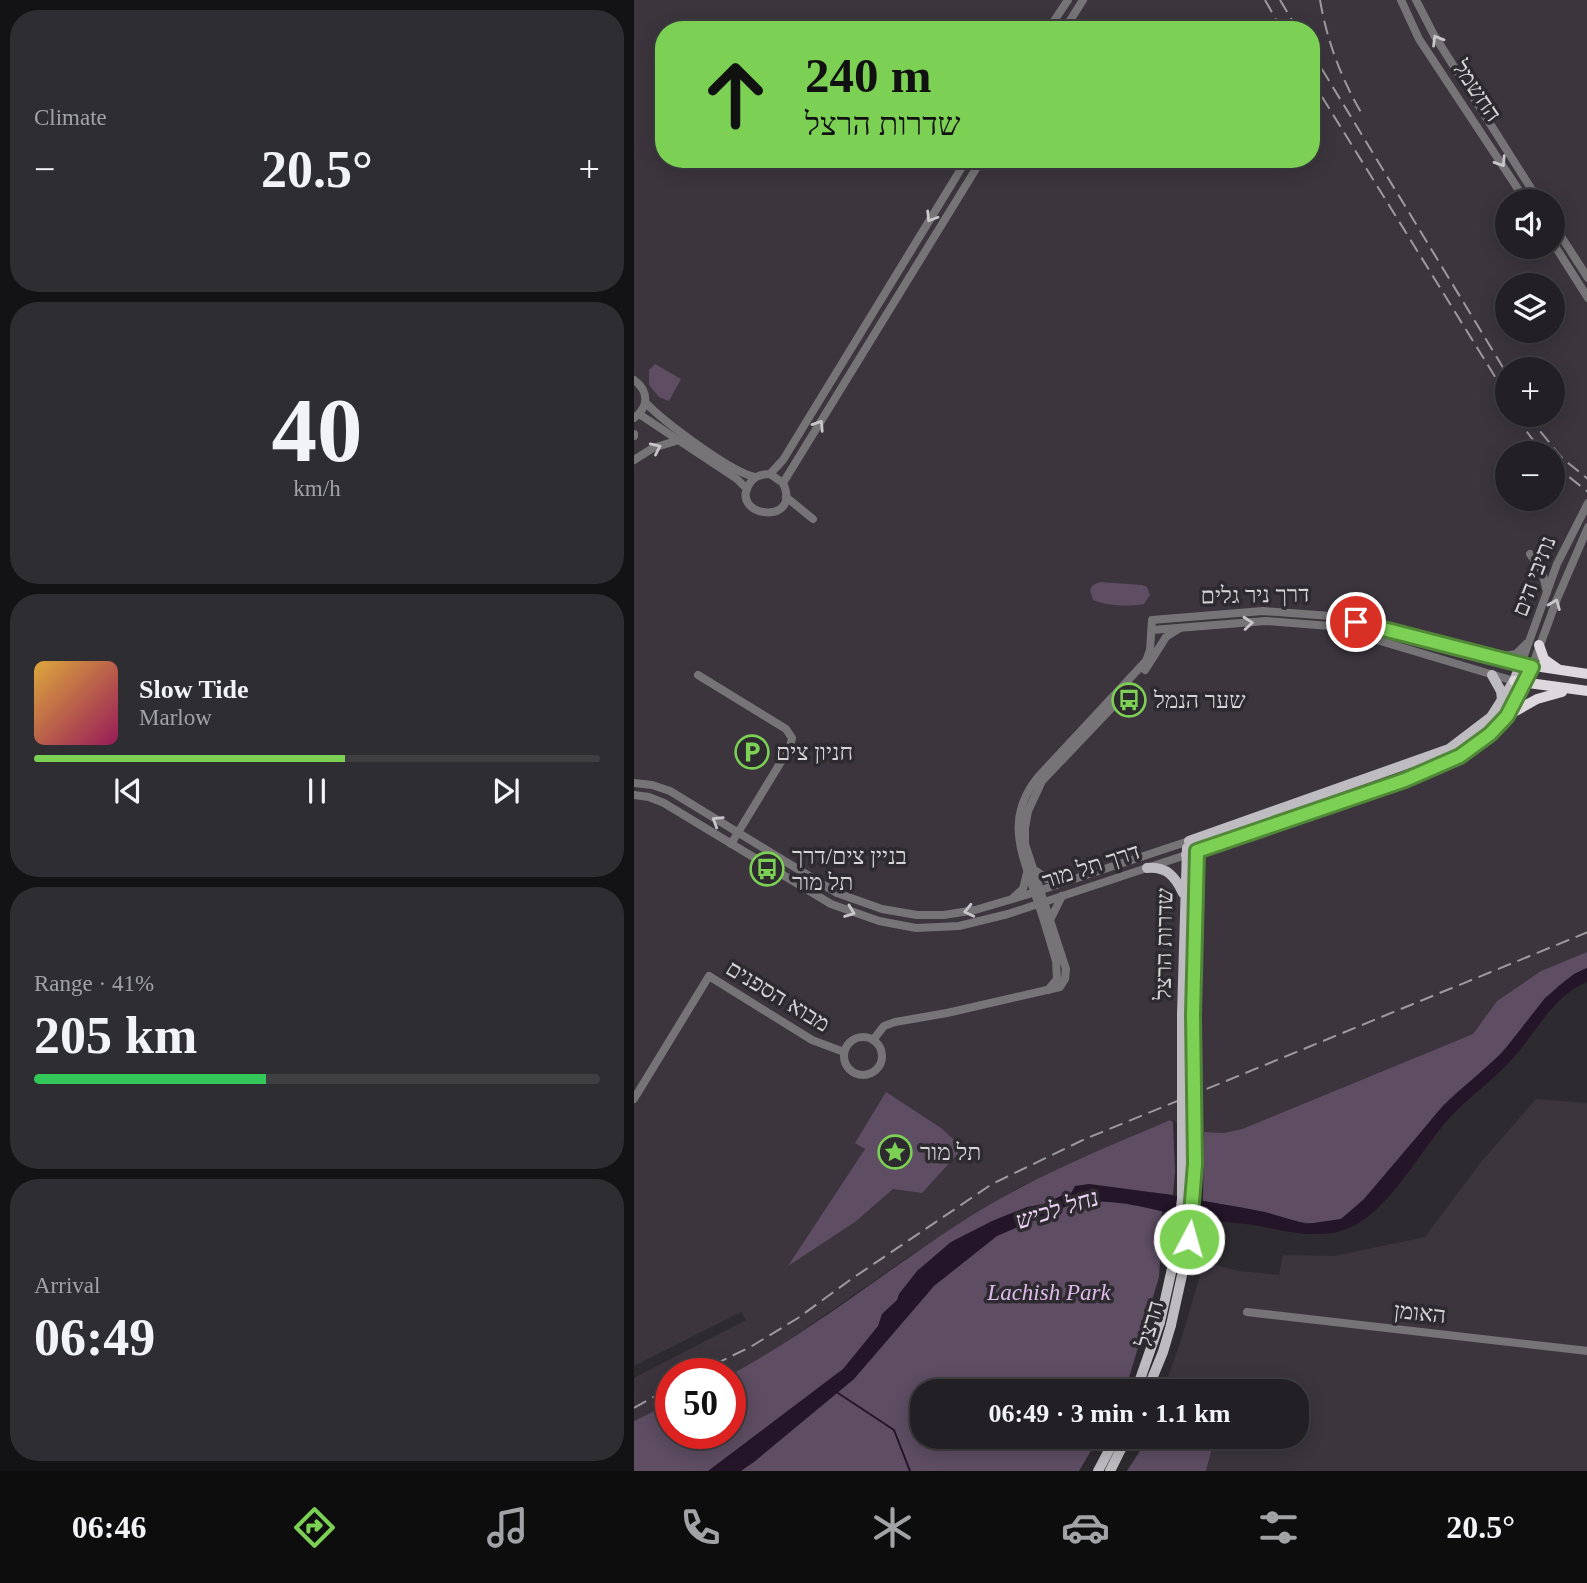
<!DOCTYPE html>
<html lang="en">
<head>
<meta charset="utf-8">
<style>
	body { margin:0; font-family:"Times New Roman","Noto Sans Hebrew",serif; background:#2e2d31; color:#f1f3f6; height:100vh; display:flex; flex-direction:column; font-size:26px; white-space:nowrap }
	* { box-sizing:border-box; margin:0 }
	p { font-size:23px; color:#a2a3a6 }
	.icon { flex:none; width:38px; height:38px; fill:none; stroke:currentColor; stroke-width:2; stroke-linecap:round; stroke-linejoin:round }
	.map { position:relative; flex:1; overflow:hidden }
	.panel { display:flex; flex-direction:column; gap:10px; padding:10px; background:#131214; width:634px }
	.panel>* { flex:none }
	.guide { position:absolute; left:21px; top:21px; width:665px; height:147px; border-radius:28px; box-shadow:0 4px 18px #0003,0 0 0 2px #3f3e41; background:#7cd155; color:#111; overflow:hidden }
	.buttons { position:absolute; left:861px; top:189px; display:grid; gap:14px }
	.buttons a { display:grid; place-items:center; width:70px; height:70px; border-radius:50%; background:#222024; box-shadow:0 4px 18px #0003,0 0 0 2px #3f3e41; font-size:35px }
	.speed { position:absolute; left:21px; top:1358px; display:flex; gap:14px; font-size:35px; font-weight:700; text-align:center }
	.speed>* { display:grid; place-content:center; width:91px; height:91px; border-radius:50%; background:#222024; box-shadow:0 4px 18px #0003,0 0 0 2px #3f3e41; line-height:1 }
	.speed .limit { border:10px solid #d22; background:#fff; color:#111 }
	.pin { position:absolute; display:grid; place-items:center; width:60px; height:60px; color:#fff; margin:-30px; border:4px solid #fff; border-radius:50%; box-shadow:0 2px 7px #0007 }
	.me { position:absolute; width:77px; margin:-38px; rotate:6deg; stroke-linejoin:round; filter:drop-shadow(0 0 5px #0008) }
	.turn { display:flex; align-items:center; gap:24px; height:147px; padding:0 35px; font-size:32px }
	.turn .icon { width:91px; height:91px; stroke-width:2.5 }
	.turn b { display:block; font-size:49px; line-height:60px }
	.big { font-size:52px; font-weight:600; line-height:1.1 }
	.panel .widget { flex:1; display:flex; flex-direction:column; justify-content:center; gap:10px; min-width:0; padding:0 24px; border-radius:28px; background:#2e2d31 }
	.panel .dial { align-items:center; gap:0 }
	.dial b { font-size:91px; line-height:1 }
	.song { display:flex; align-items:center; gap:21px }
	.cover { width:84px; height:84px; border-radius:10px; background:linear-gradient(135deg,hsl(40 70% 55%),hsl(330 70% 35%)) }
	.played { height:7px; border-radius:4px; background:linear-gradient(90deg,#7cd155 55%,#3f3e41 55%) }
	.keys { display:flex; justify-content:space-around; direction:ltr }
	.heat { display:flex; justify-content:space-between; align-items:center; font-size:38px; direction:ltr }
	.charge { height:10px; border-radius:5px; background:linear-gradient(90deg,#34c759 41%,#3f3e41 0) }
	.trip { position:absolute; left:276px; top:1379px; width:399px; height:70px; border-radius:28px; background:#222024; box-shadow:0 4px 18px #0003,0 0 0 2px #3f3e41; font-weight:600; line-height:70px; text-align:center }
	.dock { display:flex; height:112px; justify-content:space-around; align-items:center; background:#0e0d0e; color:#a2a3a6 }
	.dock .icon { width:49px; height:49px }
	.dock .on { color:#7cd155 }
	.dock b { font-size:32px; color:#f1f3f6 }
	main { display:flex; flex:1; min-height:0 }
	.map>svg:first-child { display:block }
	.built { fill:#3c353e; fill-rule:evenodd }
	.green { fill:#5e4d63 }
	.water { fill:#241529 }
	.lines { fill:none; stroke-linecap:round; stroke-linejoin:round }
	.stream { stroke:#241529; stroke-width:2 }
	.minor { stroke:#767477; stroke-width:8 }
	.major { stroke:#bfbcc1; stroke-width:10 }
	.highway { stroke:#ddd8de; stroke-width:10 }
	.rail { stroke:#9d9a9e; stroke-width:2; stroke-dasharray:14 7; stroke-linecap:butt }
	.major-bridge { stroke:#bfbcc1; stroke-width:10 }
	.oneway { stroke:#c8c6c9 }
	.route-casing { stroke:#518837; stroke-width:18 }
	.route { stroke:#7cd155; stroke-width:12 }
	.labels { text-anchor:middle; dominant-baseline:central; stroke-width:7; stroke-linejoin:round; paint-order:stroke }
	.street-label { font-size:23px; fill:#d6d4d7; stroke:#2e2b30 }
	.poi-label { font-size:23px; fill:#d6d4d7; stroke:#2e2b30; text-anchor:start }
	.park-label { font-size:23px; font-style:italic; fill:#ddbae9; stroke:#2e2b30 }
	.water-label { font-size:24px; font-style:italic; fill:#efd3f9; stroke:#2e2b30 }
</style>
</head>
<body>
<main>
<section class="panel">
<div class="widget"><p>Climate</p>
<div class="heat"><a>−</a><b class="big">20.5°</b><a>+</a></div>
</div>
<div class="widget dial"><b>40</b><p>km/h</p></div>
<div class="widget">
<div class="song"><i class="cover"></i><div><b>Slow Tide</b><p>Marlow</p></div></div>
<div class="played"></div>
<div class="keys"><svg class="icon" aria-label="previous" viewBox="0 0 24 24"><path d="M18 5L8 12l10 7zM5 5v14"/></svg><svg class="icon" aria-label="pause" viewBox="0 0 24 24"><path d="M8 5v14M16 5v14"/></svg><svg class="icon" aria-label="next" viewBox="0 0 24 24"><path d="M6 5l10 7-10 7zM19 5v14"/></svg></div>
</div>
<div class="widget"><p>Range · 41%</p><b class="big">205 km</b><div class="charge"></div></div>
<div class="widget"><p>Arrival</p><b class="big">06:49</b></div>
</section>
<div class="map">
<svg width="954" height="1471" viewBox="0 0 954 1471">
	<rect width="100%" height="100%" fill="#2e2b30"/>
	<g class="built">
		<path d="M0,0H953V952L907,971L863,1001L839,1034L608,1129L590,1133L570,1132L536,1120L384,1188L274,1257L135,1354L96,1375L37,1374V1403L0,1421V1378L112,1320L107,1312L0,1366ZM30,30H677V159H30ZM873,201H919V247H873ZM873,285H919V331H873ZM873,369H919V415H873ZM873,453H919V499H873Z"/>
		<polygon points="902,1099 953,1103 953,1471 572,1471 581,1437 663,1437 663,1391 529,1391 547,1340 570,1262 605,1271 645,1275 649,1255 700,1256 791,1237 848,1161"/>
	</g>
	<g class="green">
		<polygon points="21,364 47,379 35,401 25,397 15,385 15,370"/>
		<path d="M466,582L508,585L513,587L516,595L510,604C494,607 473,606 459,600L456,590L459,585Z"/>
		<path d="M953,952V968C913,985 896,1023 867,1053C849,1073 826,1087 808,1107C784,1133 731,1215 699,1222C674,1227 655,1219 632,1213C611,1207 590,1205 569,1201L570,1132L590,1133L608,1129L839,1034L863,1001L907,971Z"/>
		<polygon points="252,1092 307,1128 329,1148 288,1193 259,1189 221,1222 154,1266 231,1149 221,1143"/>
		<path d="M536,1120L539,1122L541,1172L539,1195L529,1194L527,1230L532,1232L527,1243L525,1277L491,1391H289V1437H465L445,1471H0V1421L37,1403V1433H96V1375C182,1329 257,1266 340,1214C401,1176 469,1149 536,1120Z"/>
		<polygon points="515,1437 581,1437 572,1471 493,1471"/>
	</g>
	<path class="water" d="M953,968V982C921,994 902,1032 880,1057C863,1077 840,1093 821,1112C790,1143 759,1207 719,1226C690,1241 655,1232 625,1226C607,1223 590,1222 572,1220C527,1215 476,1191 431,1207L363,1236L300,1286L220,1379L120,1462L107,1471H74L209,1369L244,1326L248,1314L263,1300L265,1294L283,1271L317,1242L358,1221L393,1207L410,1204L429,1195H436L441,1186L455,1184L531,1194L631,1212L672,1224L707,1219L730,1199L809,1106L868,1053L911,998L940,974Z"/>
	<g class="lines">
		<polyline class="stream" points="204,1393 260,1430 276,1471"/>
		<g class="minor">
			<polyline points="767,0 785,39 892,201"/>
			<polyline points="782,0 800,35 905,201"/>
			<polyline points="414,30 434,0"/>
			<polyline points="430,30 449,0"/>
			<polyline points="919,224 954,278"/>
			<polyline points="919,243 954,298"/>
			<path d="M0,380C15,391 15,407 0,418"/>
			<path d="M12,403C29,421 98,473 121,477"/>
			<polyline points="5,414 103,479 113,489"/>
			<polyline points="0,434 0,436"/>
			<polyline points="0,460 19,448 45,440"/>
			<path d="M136,474L149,483C169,527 93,517 116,483C120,476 128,474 136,474L149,460L333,159"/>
			<polyline points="149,483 348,159"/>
			<polyline points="152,497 179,519"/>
			<polyline points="896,554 908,571 913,592"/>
			<polyline points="518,630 632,621 696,626 880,681"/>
			<polyline points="864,657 882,654 892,644"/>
			<polyline points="898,667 923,599 954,527"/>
			<polyline points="511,670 532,637 546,628"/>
			<polyline points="64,675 152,729 158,738 156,747 97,844"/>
			<polyline points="0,783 18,785 36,791 203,893 248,909 283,915 310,915 341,910 392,895 555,841"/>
			<polyline points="0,795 15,797 30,803 197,904 245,921 282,928 325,926 374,914 552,855"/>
			<polyline points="402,871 413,879 428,881"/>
			<polyline points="380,897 389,889 393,873"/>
			<polyline points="416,920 428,896"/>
			<path d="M414,990L423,979L422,961C415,938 409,916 401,894C387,850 371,818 404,777L512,661L516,650L518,620L629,611L697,616L887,664L923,564L954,503"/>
			<circle cx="229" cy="1056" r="19"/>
			<polyline points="239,1040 250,1026 261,1022 313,1013 426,987 431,979 432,969 391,844 391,828 394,811 408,781 489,696"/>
			<polyline points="0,1099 75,976 178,1040 210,1052"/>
			<polyline points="613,1312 954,1351"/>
		</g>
		<g class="major">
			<polyline points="858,675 867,691 868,700"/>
			<polyline points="555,841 815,749 857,717 880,681 887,664"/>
			<polyline points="552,855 771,780 826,756 856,734 873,716 898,667"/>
			<path d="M513,868C532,866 541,876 549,893"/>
			<polyline points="548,1015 553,848"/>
			<polyline points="559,1015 563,851 560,847"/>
			<polyline points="502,1391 526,1322"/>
			<polyline points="513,1391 529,1352 537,1325"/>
			<polyline points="464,1471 482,1437"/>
			<polyline points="476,1471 493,1437"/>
		</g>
		<g class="highway">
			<polyline points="905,645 910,659 924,669"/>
			<polyline points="887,664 954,674"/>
			<polyline points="880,681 954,691"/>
			<polyline points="873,716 903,699 928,692"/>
		</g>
		<g class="rail">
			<polyline points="631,0 648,30"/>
			<polyline points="646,0 664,30"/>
			<path d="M686,0C693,41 707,78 728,114"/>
			<polyline points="677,51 873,374"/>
			<polyline points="677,79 873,396"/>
			<polyline points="880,415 909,453"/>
			<polyline points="893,415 928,458 954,479"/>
			<polyline points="919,464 954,492"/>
			<polyline points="61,1374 118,1346 164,1318 216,1280 358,1184 451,1139 954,932"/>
			<polyline points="0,1408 37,1387"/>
		</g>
		<g class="major-bridge">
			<polyline points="526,1322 541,1255 548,1199 548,1015"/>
			<polyline points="537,1325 552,1257 559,1200 559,1015"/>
		</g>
	</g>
	<defs><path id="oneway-chevron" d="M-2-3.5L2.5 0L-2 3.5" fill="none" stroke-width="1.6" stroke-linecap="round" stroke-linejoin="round" transform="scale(1.75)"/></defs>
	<g class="oneway">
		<use href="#oneway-chevron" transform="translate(803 40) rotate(-121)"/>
		<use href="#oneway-chevron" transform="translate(867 162) rotate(57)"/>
		<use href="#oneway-chevron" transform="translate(297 217) rotate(122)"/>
		<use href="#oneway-chevron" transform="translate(185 425) rotate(-57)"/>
		<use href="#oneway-chevron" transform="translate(22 448) rotate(-25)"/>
		<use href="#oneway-chevron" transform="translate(921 604) rotate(-68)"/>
		<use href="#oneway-chevron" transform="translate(614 623) rotate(-5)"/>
		<use href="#oneway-chevron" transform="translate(83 821) rotate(-148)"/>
		<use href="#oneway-chevron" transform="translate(335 911) rotate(167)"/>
		<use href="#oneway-chevron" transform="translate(216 912) rotate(21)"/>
	</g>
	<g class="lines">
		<defs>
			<polyline id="route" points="555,1239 561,1164 559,1015 563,851 771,780 826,756 856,734 873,716 898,667 722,622"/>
		</defs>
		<use href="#route" class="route-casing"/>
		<use href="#route" class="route"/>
	</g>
	<defs>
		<symbol id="bus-ring" viewBox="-11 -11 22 22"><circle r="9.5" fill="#2e2b30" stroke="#7cd155" stroke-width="1.5"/><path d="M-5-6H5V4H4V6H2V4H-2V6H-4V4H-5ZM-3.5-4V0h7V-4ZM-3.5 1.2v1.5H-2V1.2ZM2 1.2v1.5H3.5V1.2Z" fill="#7cd155"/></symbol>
		<symbol id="parking-ring" viewBox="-11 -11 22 22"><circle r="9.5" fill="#2e2b30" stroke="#7cd155" stroke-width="1.5"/><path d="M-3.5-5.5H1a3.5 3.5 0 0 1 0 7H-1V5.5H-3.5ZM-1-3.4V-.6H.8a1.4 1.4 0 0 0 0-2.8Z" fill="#7cd155"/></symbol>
		<symbol id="sight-ring" viewBox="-11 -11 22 22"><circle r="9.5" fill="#2e2b30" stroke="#7cd155" stroke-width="1.5"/><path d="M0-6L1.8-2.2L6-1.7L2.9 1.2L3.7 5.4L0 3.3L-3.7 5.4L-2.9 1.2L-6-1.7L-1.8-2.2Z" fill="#7cd155"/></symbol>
	</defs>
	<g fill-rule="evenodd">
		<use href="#bus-ring" x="476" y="681" width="38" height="38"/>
		<use href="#parking-ring" x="99" y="733" width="38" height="38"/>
		<use href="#bus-ring" x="114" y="850" width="38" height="38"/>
		<use href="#sight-ring" x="242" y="1133" width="38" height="38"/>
	</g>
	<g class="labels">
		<g class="street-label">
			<text transform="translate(843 91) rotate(56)">החשמל</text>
			<text transform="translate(900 576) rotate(-69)">נתיבי הים</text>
			<text transform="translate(621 595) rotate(-1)">דרך ניר גלים</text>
			<text transform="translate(457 866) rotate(-18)">דרך תל מור</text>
			<text transform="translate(530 944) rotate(-89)">שדרות הרצל</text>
			<text transform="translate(144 996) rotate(31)">מבוא הספנים</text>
			<text transform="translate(786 1313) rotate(6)">האומן</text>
			<text transform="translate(516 1324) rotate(-74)">הרצל</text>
		</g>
		<g class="poi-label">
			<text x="520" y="700">שער הנמל</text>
			<text x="142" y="752">חניון צים</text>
			<text x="158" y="856">בניין צים/דרך<tspan x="158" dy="26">תל מור</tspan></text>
			<text x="286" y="1152">תל מור</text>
		</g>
		<g class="park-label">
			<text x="415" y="1292">Lachish Park</text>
		</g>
		<g class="water-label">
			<text transform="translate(423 1209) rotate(-17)">נחל לכיש</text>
		</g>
	</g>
</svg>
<div class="buttons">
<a><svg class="icon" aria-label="sound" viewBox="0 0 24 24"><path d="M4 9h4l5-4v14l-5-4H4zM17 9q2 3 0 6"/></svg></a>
<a><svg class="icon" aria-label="layers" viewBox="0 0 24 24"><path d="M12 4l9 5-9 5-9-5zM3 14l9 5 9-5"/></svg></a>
<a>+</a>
<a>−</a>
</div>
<div class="speed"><div class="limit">50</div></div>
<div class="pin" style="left:722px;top:622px;background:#d93025"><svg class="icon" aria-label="arrive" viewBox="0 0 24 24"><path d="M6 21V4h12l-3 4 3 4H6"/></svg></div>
<svg class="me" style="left:555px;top:1239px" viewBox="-20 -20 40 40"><circle r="17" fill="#7cd155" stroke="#fff" stroke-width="3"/><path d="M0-11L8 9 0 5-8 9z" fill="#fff"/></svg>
<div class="trip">06:49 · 3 min · 1.1 km</div>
<div class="guide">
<div class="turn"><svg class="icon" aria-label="ahead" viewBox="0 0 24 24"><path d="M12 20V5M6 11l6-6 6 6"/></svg><div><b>240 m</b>שדרות הרצל</div></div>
</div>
</div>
</main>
<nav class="dock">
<b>06:46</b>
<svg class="icon on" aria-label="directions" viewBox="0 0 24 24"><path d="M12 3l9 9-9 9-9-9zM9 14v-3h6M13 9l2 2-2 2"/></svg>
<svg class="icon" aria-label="music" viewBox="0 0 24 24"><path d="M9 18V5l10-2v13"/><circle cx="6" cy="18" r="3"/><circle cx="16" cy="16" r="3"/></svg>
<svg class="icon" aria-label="phone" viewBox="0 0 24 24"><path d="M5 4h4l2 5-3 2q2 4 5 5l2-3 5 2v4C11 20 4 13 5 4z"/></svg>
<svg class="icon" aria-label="climate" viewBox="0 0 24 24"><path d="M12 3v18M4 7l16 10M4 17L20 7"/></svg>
<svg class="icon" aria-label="car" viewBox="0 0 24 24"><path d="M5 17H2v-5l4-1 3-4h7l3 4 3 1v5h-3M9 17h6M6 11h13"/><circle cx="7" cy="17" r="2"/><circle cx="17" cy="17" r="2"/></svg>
<svg class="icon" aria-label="filters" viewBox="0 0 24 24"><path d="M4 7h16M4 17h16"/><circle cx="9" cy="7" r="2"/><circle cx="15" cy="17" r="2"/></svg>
<b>20.5°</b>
</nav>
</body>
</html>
